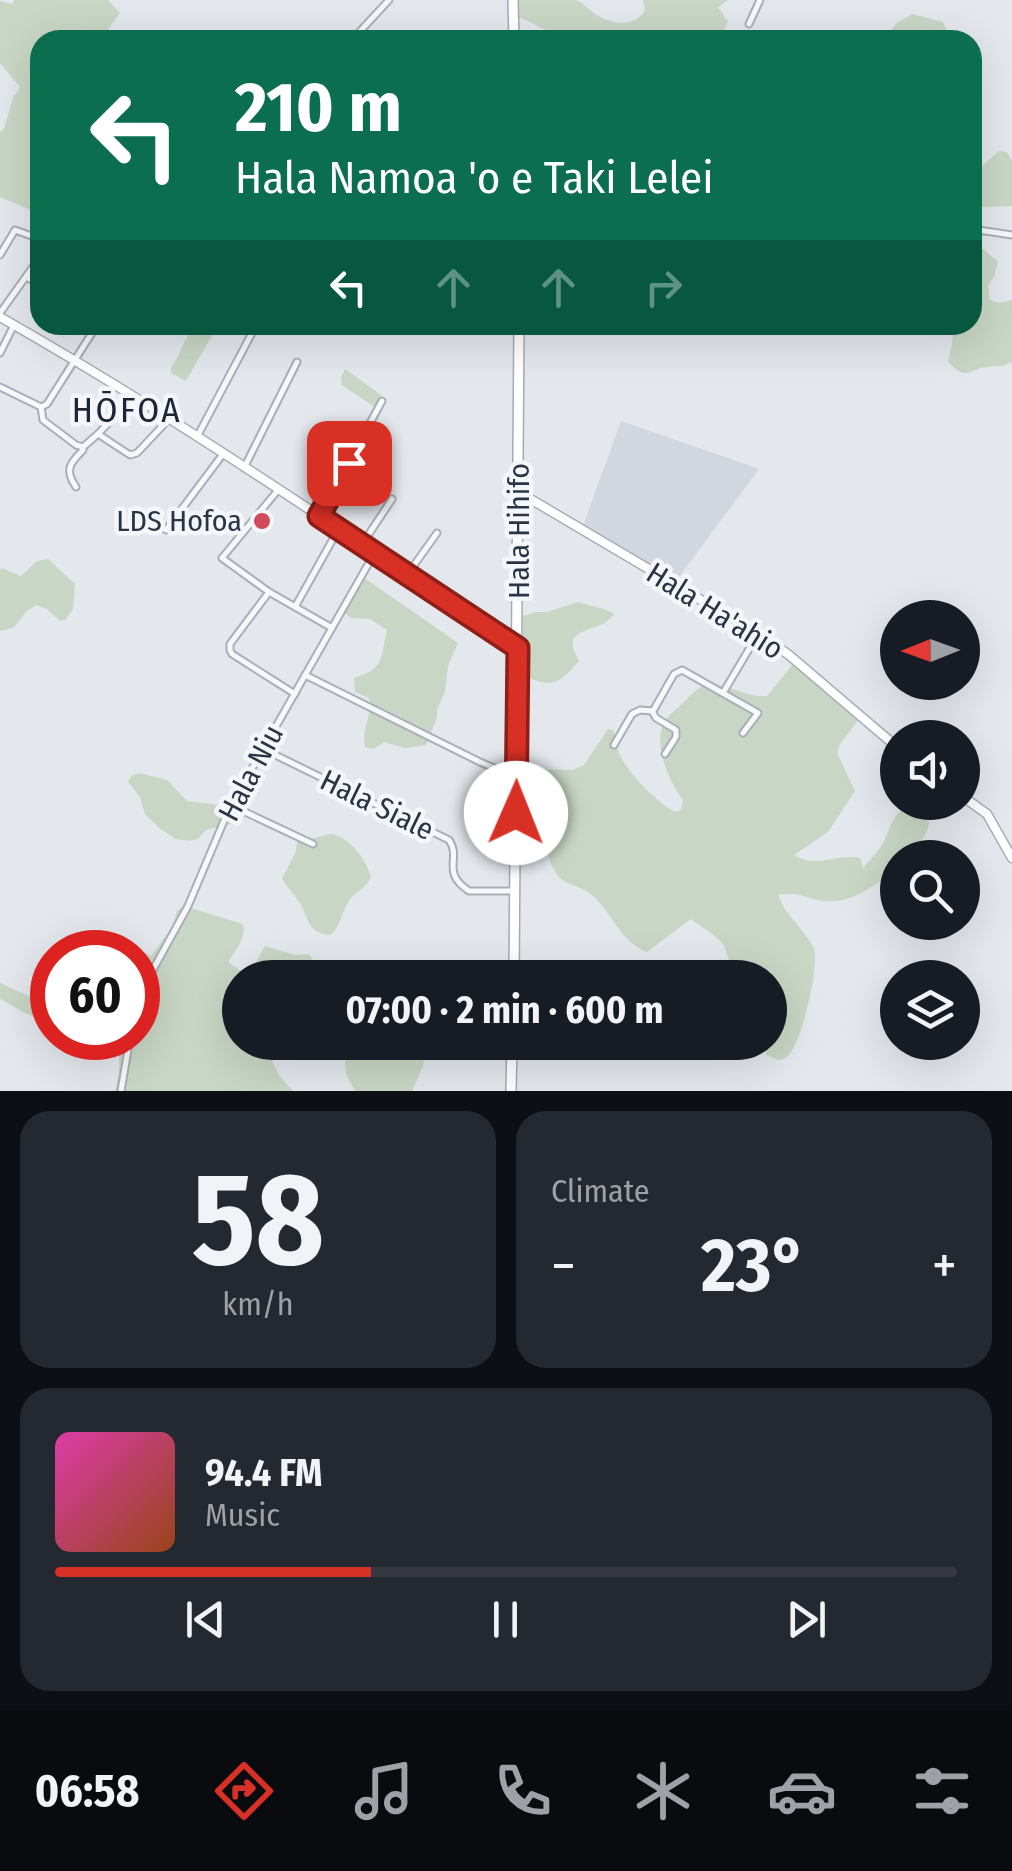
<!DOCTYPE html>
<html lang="en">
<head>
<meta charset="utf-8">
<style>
	body { margin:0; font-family:"Fira Sans Condensed",sans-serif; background:#242831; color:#f1f3f6; height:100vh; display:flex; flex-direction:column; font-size:38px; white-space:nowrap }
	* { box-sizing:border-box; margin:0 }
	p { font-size:32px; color:#9ea1a6 }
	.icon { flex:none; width:55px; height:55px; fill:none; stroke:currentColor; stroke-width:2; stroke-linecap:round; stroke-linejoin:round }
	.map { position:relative; height:1091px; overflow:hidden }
	.details { display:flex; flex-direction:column; gap:20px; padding:20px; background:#0d0f14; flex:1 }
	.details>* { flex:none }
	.hud { position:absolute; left:30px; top:30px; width:952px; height:305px; border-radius:30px; box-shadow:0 10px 40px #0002; background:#0b6e4f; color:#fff; overflow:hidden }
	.needle { width:65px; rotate:269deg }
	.fabs { position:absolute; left:880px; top:600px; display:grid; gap:20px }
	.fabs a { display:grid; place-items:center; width:100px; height:100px; border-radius:50%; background:#171b24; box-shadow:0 10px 40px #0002; font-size:50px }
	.speed { position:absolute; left:30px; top:930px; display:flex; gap:20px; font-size:50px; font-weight:700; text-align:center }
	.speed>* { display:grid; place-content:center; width:130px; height:130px; border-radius:50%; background:#171b24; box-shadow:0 10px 40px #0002; line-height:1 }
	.speed .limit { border:15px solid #d22; background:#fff; color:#111 }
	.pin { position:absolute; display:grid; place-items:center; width:85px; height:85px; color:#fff; margin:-42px; border-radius:20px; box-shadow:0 5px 15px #0006 }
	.me { position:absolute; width:110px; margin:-55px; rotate:1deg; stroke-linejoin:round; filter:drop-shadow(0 0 8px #0008) }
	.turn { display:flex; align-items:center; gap:35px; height:210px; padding:0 40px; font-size:45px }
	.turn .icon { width:130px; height:130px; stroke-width:2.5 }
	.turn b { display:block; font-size:70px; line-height:85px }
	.lanes { display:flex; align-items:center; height:95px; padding:0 40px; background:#0003; justify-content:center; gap:50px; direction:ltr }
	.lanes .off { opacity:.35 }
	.big { font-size:75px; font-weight:700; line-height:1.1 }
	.details .card { flex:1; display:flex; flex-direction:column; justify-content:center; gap:15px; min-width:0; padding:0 35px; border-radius:30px; background:#242831 }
	.details .dial { align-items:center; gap:0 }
	.dial b { font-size:130px; line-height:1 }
	.song { display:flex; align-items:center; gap:30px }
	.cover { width:120px; height:120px; border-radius:15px; background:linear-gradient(135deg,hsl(320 70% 55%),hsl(20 70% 35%)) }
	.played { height:10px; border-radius:5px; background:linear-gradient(90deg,#d93025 35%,#363941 35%) }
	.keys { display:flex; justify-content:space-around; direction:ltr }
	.heat { display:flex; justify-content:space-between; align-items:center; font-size:55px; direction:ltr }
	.details .tiles { flex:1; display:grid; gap:20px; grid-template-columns:1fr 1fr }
	.card:last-child { grid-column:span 2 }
	.trip { position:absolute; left:222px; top:960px; width:565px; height:100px; border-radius:50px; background:#171b24; box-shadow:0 10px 40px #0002; font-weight:700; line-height:100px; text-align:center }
	.dock { display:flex; height:160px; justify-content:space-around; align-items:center; background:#090b0e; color:#9ea1a6 }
	.dock .icon { width:70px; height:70px }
	.dock .on { color:#d93025 }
	.dock b { font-size:45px; color:#f1f3f6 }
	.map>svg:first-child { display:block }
	.built { fill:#d2d6de }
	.green { fill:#c9d6c5 }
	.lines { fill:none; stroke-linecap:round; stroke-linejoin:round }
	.street-casing { stroke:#a9aeb7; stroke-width:9 }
	.secondary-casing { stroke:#a9aeb7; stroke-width:11 }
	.primary-casing { stroke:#a3abb8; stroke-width:12 }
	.street { stroke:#f7f8fa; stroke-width:5 }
	.secondary { stroke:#fff; stroke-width:8 }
	.primary { stroke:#fff; stroke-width:9 }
	.route-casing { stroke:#8d1f18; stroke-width:25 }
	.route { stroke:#d93025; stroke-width:18 }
	.poi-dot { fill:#d1495b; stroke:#f4f6f9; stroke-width:4 }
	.labels { text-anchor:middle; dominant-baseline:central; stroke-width:9; stroke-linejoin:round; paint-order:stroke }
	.poi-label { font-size:30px; fill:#2b3445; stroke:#f4f6f9; text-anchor:end }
	.street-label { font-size:30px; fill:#2b3445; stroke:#f4f6f9 }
	.quarter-label { font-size:35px; letter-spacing:2.5px; fill:#1d2536; stroke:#f4f6f9 }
</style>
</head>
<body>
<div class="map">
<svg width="1012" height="1091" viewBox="0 0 1012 1091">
	<rect width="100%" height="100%" fill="#e4e7ec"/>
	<polygon class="built" points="621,421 759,469 676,581 583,526"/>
	<g class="green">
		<polygon points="14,0 108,0 120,13 109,28 107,40 40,40 40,214 0,197 0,132 4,129 13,98 20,87 0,63 0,1 12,4"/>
		<path d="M519,0C533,0 563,0 576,0C583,2 589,10 595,14C613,25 632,28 645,11L643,0H728L718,7L728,22L719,40H566L519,17Z"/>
		<polygon points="912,14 943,22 951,40 878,40 885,38 897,23"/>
		<path d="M999,151L1007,152L1012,161V206L983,207C963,182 979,168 999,151Z"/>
		<path d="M973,247H981L998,262L994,276L988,286L990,300L999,303L1012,300V362C1001,368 999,365 987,367C967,369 968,382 948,362L952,344L953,325H972Z"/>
		<path d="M202,325H218L186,381L171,373V367C184,352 181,334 202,325Z"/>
		<polygon points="345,369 381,395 376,408 342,385 341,378"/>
		<polygon points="48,559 75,584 73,609 65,620 60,621 47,609 36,605 27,611 13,628 0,631 0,570 2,568 21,576 37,561"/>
		<path d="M363,577L458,643L448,666L445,692L437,710V718L426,745L405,748L384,742L374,749L365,747C361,727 373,718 369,698L355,692L354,678C385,668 380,660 387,630L370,619L351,618L346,614C345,599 360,593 363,577Z"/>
		<path d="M578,602L607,610L614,614C603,630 586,625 573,639V649L579,661C559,684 552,689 523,675V616L536,612H547Z"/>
		<path d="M793,664L859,719L840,744L837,753L855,791L828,832L794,855C816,869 838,853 860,858L863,869C867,862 873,857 878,851C893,832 891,797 926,809C935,829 920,842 909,857L898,858L897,870C875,884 853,904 825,901C803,899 804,891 778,895C786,917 805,929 814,949C820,966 801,1046 787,1057C785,1059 782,1059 779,1060L766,1055V1043L770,1042V978L732,977C726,936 721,942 691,919L647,952C619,941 613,913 592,895C575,881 559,889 550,860C545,845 551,828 550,812L522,808L523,765L533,769L572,770L584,765L608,729L613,730C618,739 616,745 619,753C630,776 654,800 675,812L681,810L683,800C669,781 654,748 663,724C667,716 678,708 685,701C690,696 697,688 704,686C726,681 747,699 767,696Z"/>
		<polygon points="139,773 167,780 187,801 233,807 237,815 235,823 206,830 198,839 190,841 176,839 159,828 145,814 140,797 128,782 131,776"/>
		<path d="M331,834C351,838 365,858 371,877C366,888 360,889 353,896C341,908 343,925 330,935C310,933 309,922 302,907C297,897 287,888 282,878L295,854L298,839H310Z"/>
		<path d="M184,906L243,924C247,938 235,950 228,962L248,976L265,946L295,955L309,954L317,967L311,977L240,978V996L237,1003V1014L240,1018V1042L264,1043L279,1075L293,1091H115L119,1072V1051L86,1038H138V952H88C112,943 129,943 151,956L172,927L177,911Z"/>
		<polygon points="0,983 52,1007 52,1024 23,1012 0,999"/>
		<path d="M351,1043H400L406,1053L424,1058L423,1066L412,1091H356C342,1073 343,1063 351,1043Z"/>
	</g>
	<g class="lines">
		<defs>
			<g id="street">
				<polyline points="749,24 760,0"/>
				<polyline points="352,40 389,0"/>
				<polyline points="972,229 1012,235"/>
				<polyline points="0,255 15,230 40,239"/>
				<polyline points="26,277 40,284"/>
				<polyline points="0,313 40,257"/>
				<polyline points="567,325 568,325"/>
				<polyline points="0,353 14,325"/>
				<polyline points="0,387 41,407"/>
				<polyline points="41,407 47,404 97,325"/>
				<polyline points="41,407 43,420 76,445 83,447"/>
				<polyline points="98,434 130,455 137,453 169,419"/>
				<polyline points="197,437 253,331"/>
				<polyline points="244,468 297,362"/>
				<path d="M76,487C64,470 70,463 83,450V447L98,434L133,397"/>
				<polyline points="319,517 382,401"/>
				<polyline points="166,530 223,454"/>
				<polyline points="363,543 392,499"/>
				<polyline points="407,575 437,533"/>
				<polyline points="269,592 222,558 278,490"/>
				<polyline points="295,607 338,530"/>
				<polyline points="305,675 480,762 506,773 514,774"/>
				<polyline points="723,693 758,634"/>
				<polyline points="295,694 232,654 230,650 230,644 269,592 332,628"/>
				<polyline points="652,711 656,718 676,730 676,737 665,754"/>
				<polyline points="614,745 632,714 640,710 653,711 674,674 682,670 758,713 743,733"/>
				<path d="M263,749L449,840C462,858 440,872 469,891H513"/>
				<polyline points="233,802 243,811 313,844"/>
				<polyline points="438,968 459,978"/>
				<polyline points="138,997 188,906 229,809 374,554"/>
				<polyline points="121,1091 130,1038"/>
			</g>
			<g id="secondary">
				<path d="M0,317C178,418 347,535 518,648"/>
				<polyline points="519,497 527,497 762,636 789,655 898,748"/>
				<polyline points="962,796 987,814 1012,858"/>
			</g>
			<g id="primary">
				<polyline points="513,0 514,40"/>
				<polyline points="514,978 519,325"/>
				<polyline points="511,1091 512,1042"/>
			</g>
		</defs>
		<use href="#street" class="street-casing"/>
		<use href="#secondary" class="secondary-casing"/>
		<use href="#primary" class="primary-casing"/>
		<use href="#street" class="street"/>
		<use href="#secondary" class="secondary"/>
		<use href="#primary" class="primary"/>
	</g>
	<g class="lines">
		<defs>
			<polyline id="route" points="349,463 319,516 518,648 516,813"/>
		</defs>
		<use href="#route" class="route-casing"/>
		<use href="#route" class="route"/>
	</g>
	<circle class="poi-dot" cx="262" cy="521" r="10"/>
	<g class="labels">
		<g class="poi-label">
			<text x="242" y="521">LDS Hofoa</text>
		</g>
		<g class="street-label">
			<text transform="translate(519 531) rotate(-90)">Hala Hihifo</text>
			<text transform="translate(715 611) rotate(32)">Hala Ha'ahio</text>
			<text transform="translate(251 773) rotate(-62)">Hala Niu</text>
			<text transform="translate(377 805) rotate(26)">Hala Siale</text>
		</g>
		<g class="quarter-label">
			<text x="127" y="410">HŌFOA</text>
		</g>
	</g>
</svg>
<div class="fabs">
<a><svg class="needle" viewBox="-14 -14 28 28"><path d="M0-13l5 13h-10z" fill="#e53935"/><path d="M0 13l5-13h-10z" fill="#9ea1a6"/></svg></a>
<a><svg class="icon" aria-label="sound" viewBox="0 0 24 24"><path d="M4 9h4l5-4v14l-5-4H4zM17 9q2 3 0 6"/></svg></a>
<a><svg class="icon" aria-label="search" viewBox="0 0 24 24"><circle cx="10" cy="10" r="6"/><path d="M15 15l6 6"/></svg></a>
<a><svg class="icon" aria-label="layers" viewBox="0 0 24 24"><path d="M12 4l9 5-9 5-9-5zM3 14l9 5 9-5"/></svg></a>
</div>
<div class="speed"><div class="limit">60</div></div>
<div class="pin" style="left:349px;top:463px;background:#d93025"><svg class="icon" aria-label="arrive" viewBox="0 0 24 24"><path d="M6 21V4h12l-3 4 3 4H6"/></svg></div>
<svg class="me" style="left:516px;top:813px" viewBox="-20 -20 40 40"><circle r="19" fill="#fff"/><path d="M0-13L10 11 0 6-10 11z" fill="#d93025"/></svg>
<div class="trip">07:00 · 2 min · 600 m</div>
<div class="hud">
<div class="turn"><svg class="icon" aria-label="left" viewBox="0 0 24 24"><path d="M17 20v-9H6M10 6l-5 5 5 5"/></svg><div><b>210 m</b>Hala Namoa 'o e Taki Lelei</div></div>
<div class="lanes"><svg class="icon" aria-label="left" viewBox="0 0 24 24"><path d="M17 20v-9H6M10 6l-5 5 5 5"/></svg><svg class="icon off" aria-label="ahead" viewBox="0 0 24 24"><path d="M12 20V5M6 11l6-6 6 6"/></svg><svg class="icon off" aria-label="ahead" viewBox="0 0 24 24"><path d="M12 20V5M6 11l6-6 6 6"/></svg><svg class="icon off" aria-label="right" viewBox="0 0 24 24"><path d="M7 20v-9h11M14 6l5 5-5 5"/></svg></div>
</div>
</div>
<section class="details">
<div class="tiles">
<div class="card dial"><b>58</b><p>km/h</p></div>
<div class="card"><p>Climate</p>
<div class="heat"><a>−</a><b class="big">23°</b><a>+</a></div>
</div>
<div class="card">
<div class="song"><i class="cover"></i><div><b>94.4 FM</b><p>Music</p></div></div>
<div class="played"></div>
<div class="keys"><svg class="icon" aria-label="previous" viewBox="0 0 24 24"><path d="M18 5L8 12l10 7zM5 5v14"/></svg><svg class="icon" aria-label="pause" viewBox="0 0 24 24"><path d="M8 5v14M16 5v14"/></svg><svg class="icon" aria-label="next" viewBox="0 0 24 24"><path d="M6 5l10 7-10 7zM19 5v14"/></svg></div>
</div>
</div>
</section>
<nav class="dock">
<b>06:58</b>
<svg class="icon on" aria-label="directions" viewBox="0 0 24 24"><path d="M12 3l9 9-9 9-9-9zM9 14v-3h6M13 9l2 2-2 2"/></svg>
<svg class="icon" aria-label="music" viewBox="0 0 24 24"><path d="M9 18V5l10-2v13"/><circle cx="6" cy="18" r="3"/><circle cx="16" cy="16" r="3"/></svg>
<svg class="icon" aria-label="phone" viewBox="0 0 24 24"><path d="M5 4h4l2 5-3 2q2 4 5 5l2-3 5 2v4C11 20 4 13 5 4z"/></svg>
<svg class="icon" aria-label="climate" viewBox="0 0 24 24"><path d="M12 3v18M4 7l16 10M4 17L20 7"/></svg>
<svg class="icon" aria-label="car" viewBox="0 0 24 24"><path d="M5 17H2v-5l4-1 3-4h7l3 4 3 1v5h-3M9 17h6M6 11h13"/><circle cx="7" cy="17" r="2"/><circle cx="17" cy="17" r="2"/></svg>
<svg class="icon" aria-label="filters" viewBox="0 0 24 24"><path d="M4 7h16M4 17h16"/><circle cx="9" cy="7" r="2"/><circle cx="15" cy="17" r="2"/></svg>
</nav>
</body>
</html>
